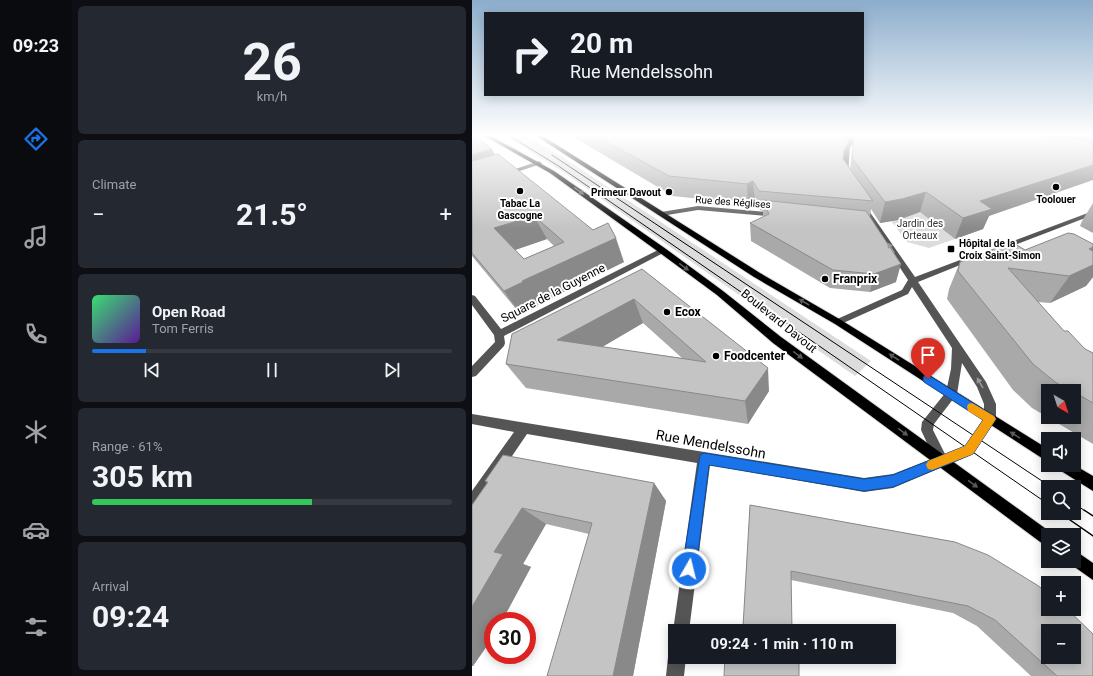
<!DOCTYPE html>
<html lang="en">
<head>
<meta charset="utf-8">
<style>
	body { margin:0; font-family:Roboto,sans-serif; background:#242831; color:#f1f3f6; height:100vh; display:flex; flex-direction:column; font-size:15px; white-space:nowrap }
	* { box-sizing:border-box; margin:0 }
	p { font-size:13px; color:#9ea1a6 }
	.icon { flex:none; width:22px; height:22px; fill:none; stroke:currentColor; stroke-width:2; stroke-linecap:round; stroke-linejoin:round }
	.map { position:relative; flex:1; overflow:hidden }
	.side { display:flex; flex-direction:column; gap:6px; padding:6px; background:#0d0f14; width:400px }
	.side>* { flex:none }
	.top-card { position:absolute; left:12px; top:12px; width:380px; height:84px; border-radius:0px; box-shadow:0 2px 10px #0003; background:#171b24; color:#f1f3f6; overflow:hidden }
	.needle { width:26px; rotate:141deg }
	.controls { position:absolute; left:569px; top:384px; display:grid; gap:8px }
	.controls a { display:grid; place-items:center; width:40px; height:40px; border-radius:0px; background:#171b24; box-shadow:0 2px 10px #0003; font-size:20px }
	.speed { position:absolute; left:12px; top:612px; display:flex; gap:8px; font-size:20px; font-weight:700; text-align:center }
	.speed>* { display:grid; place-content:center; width:52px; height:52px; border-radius:50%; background:#171b24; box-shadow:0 2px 10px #0003; line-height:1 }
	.speed .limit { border:6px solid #d22; background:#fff; color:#111 }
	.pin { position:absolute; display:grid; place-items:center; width:34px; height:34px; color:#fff; margin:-41px -17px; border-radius:50% 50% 50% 0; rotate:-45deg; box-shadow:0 0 4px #0007 }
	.pin .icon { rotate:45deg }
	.me { position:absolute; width:44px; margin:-22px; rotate:8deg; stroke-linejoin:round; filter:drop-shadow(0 0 3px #0008) }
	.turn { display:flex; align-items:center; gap:14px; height:84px; padding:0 20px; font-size:18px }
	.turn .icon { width:52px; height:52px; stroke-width:2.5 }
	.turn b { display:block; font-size:28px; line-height:34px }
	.big { font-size:30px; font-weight:700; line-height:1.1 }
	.side .card { flex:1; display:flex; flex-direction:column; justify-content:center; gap:6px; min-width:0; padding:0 14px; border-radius:6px; background:#242831 }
	.side .dial { align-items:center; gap:0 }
	.dial b { font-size:52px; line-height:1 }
	.song { display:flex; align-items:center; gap:12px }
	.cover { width:48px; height:48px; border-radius:6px; background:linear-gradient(135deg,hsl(140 70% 55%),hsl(270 70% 35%)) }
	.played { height:4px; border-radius:2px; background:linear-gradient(90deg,#1a73e8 15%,#363941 15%) }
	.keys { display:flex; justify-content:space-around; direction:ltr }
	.heat { display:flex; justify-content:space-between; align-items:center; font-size:22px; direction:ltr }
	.charge { height:6px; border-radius:3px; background:linear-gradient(90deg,#34c759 61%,#363941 0) }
	.trip { position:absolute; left:196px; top:624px; width:228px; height:40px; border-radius:0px; background:#171b24; box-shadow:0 2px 10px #0003; font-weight:700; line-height:40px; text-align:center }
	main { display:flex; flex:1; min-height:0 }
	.tabs { display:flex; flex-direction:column; width:72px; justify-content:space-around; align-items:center; background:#090b0e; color:#9ea1a6 }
	.tabs .icon { width:28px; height:28px }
	.tabs .current { color:#1a73e8 }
	.tabs b { font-size:18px; color:#f1f3f6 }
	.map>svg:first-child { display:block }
	.green { fill:#dcdcdc }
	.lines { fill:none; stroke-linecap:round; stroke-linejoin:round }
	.major-casing { stroke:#dbdbdb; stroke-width:2 }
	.minor { fill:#555; fill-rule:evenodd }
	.major { fill:#000; fill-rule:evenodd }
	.tram-far1 { stroke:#000; stroke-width:1 }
	.tram { stroke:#000; stroke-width:1.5 }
	.wall { fill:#a9a9a9; fill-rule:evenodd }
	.shaded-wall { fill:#898989 }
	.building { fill:#c4c4c4; stroke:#898989; fill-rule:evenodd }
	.oneway { fill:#595959 }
	.oneway2 { fill:#999 }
	.route { fill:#1a73e8; stroke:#114b97 }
	.slow { fill:#f59e0b }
	.poi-dot { fill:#000; stroke:#fff; stroke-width:1.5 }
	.labels { text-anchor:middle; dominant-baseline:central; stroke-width:4; stroke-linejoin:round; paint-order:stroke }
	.far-poi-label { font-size:10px; font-weight:bold; fill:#000; stroke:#fff }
	.far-street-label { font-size:10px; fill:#000; stroke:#fff }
	.far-park-label { font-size:10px; fill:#333; stroke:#fff }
	.poi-label { font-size:12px; font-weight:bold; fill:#000; stroke:#fff; text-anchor:start }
	.street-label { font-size:12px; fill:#000; stroke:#fff }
	.near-street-label { font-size:14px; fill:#000; stroke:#fff }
</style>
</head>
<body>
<main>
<nav class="tabs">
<b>09:23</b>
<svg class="icon current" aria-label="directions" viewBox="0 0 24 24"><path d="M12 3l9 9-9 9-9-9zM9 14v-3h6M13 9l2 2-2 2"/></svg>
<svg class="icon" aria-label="music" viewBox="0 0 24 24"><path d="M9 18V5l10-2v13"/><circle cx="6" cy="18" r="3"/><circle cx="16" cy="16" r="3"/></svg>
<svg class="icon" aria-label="phone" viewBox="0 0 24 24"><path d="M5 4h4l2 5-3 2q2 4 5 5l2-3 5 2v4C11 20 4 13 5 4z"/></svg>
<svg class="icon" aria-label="climate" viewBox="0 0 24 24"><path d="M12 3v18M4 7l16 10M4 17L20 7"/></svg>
<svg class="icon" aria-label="car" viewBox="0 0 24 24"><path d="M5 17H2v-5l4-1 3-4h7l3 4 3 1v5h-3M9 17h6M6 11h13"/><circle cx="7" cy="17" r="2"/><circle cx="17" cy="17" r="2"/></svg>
<svg class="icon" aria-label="filters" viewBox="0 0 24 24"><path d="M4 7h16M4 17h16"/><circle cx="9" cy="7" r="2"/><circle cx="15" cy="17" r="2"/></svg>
</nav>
<section class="side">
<div class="card dial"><b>26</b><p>km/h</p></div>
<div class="card"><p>Climate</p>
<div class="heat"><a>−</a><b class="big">21.5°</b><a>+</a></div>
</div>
<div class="card">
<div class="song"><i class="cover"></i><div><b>Open Road</b><p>Tom Ferris</p></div></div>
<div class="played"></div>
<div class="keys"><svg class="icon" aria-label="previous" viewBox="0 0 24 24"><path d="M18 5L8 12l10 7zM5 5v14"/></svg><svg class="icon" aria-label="pause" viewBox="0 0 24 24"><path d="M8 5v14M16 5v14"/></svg><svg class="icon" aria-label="next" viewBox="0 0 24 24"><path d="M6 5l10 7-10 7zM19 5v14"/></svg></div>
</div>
<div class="card"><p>Range · 61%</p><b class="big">305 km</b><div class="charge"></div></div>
<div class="card"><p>Arrival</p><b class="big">09:24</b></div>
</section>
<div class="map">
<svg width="621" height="676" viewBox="0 0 621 676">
	<rect width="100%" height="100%" fill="#fff"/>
	<g class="green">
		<polygon points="52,135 92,158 399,361 383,376 94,174 38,139"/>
		<polygon points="452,211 463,224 483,239 457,248 435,242 419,221"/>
	</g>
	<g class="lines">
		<defs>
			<g id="major">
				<polygon points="0,135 7,135 0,138"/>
				<polygon points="11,135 17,135 82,171 194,249 251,291 309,337 581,534 582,535 576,535 576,546 571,544 301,343 245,295 188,253 78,173"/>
				<polygon points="63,135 69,135 288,273 369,320 576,449 576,462 363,324 282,277"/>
				<polygon points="585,465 602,465 621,476 621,491 586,469"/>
				<polygon points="602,550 621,563 621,580 597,563 596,561 602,561"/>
			</g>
		</defs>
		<use href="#major" class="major-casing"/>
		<g class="minor">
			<path d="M381,135H387L378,148L376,175L373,177L370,175C371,160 370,146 381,135Z"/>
			<polygon points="67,161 70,163 69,164 32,176 29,174"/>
			<path d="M391,204L393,205L443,277L496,257H499L503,259L446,282L514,382L524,404V419L501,454L421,488L392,492L238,465L217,631H203V637L201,631L225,463L55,434L5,508L0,510V491L42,432L0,424V414L392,478L421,474L462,458L449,430L450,422L474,392L479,369L480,348L440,287L436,294L369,324H363L361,322L363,320L430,290L436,280L388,206ZM490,363L505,387L512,404V418L493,446L473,454L461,430L462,424L485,394Z"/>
			<polygon points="226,206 305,213 309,215 305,217 226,210 189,216 185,214 189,212"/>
			<polygon points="621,211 621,215 532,249 529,249 525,247"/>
			<polygon points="188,249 191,249 195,251 32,336 33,343 32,346 4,376 0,377 0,366 23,342 22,335 0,305 0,295 3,296 29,329"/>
			<polygon points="203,649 203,657 214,657 212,676 194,676 196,657 199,651"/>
		</g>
		<use href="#major" class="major"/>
		<g class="tram-far1">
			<polyline points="36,135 85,165 576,504"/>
			<polyline points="80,155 579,487"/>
			<polyline points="602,503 613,511"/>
		</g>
		<g class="tram">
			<polyline points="612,510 621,516"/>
			<polyline points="588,513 621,536"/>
		</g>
	</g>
	<g class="wall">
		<path d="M0,135L23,155L152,262L65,305L66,306L49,315L0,256ZM75,239L82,246L52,259L43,250Z"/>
		<polygon points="98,135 380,135 373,144 372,144 371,159 378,169 382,135 621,135 621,165 517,216 511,229 483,239 448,212 426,220 408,223 399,209 398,217 424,282 398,292 358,288 279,241 278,223 291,217 291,211 288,210 283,200 276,204 201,196"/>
		<polygon points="621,203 621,233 608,226 610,221"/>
		<path d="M621,244V277L614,286L578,303L566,302L592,331L613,349L621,353V444L560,408L541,390L475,299L477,289L488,262L553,250ZM576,391H602V417H576Z"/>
		<path d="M170,269L297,391L276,424L54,388L34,364ZM171,323L210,358L130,347Z"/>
		<polygon points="13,481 182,483 194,501 161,676 75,676 117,534 74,524 51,564 59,567 30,621 21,621 21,637 1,666 0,666 0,505 15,483"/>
		<polygon points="278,505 483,542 621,676 559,676 505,626 481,613 319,580 271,627"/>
	</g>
	<g class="shaded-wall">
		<polygon points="374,135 380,135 373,144"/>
		<polygon points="20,149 31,171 0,180 0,155"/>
		<polygon points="621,165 621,180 517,216 511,229 483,239 491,218 508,201"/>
		<polygon points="281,181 283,200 276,204 275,184"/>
		<polygon points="454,192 448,212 426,220 408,223 413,202"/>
		<polygon points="62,216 75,239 37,252 22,228"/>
		<polygon points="144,238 152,262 65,305 66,306 49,315 32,291 50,281"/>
		<polygon points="621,247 621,251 606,272 621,265 621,277 614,286 578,303 617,249"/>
		<polygon points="429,264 424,282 398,292 402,274"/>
		<polygon points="162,299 171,323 101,364 85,340"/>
		<polygon points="296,368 297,391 276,424 273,401"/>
		<polygon points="182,483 194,501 161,676 141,676"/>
		<polygon points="50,508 74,524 51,564 59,567 30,621 21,621 21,637 1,666 0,666 0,607 22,552"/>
	</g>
	<g class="building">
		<polygon points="0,135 1,135 20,149 0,155"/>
		<polygon points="122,135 373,135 371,159 401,201 287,191 281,181 275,184 197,176"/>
		<polygon points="382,135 420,135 537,137 541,135 563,135 565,137 616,140 621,145 621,165 508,201 520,209 491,218 454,192 430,199 413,202 380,158"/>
		<path d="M26,154L121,230L136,223L144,238L50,281L51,282L32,291L0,253V161ZM62,216L92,242L52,259L22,228Z"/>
		<polygon points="290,200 394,211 429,264 402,274 361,270 278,223 297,214"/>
		<polygon points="596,233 602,234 621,244 621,247 617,249 621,251 621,265 597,276 536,268 592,331 596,331 613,349 621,353 621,403 602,392 602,391 599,391 583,382 561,364 486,271 488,262 540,242 553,250"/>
		<path d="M170,269L296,368L273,401L34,364L40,334ZM162,299L234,362L85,340Z"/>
		<polygon points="31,455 182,483 141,676 75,676 120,523 50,508 22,552 31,554 0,607 0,505 16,482 13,481"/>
		<path d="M278,505L483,542L516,555L565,585L576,593V609H595L621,634V676H585L523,620L496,606L319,571L320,631H255V628L271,627ZM576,631H602V657H576Z"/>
		<polygon points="253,657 327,657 327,676 252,676"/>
	</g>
	<defs><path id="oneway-solid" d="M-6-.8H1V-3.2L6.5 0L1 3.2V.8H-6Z"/></defs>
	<g class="oneway">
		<use href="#oneway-solid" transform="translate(107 191) rotate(36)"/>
		<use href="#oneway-solid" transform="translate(212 267) rotate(36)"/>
		<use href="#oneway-solid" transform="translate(332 302) rotate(-150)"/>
		<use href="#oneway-solid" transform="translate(326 355) rotate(36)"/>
		<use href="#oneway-solid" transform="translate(422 357) rotate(-147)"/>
		<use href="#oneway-solid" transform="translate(431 432) rotate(36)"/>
		<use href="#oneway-solid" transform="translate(543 435) rotate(-148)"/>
		<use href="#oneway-solid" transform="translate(501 484) rotate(36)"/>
	</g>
	<g class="oneway2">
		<use href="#oneway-solid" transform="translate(419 248) rotate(-123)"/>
		<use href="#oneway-solid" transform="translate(508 383) rotate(-120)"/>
	</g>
	<linearGradient id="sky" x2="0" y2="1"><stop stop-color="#8cadcc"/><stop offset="0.59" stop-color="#fff"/><stop offset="1" stop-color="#fff" stop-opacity="0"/></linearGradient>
	<rect width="621" height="229" fill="url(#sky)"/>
	<polygon class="route" points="456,375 522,416 524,419 522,422 501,454 421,487 392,491 237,465 224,569 222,574 217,576 212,574 210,569 228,455 232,453 392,479 421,475 493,446 511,420 452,382 451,379 452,376"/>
	<polygon class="slow" points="500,403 522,416 524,419 501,454 460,470 456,469 454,465 456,461 493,446 511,420 496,411 495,407 496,404"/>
	<g class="poi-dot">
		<circle cx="584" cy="187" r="4"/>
		<circle cx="48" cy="191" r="4"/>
		<circle cx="197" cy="192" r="4"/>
		<rect x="475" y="245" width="8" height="8" rx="2"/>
		<circle cx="353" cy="279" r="4"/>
		<circle cx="195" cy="312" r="4"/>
		<circle cx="244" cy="356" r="4"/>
	</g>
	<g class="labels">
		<g class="far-poi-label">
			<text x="189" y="192" text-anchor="end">Primeur Davout</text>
			<text x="584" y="199">Toolouer</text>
			<text x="48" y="203">Tabac La<tspan x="48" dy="12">Gascogne</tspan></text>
			<text x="487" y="243" text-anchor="start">Hôpital de la<tspan x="487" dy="12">Croix Saint-Simon</tspan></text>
		</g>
		<g class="far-street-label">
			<text transform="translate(261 202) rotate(4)">Rue des Réglises</text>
		</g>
		<g class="far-park-label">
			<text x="448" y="223">Jardin des<tspan x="448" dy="12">Orteaux</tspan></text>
		</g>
		<g class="poi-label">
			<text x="361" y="279">Franprix</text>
			<text x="203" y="312">Ecox</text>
			<text x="252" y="356">Foodcenter</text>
		</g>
		<g class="street-label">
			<text transform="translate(81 293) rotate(-27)">Square de la Guyenne</text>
			<text transform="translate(307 321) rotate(39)">Boulevard Davout</text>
		</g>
		<g class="near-street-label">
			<text transform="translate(239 444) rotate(10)">Rue Mendelssohn</text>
		</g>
	</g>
</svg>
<div class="controls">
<a><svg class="needle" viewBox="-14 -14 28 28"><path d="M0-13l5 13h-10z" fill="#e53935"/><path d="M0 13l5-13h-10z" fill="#9ea1a6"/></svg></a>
<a><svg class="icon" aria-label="sound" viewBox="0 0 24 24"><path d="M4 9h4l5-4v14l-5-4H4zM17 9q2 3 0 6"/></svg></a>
<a><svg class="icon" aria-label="search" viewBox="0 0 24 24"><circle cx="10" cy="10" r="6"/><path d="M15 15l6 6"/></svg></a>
<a><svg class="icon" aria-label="layers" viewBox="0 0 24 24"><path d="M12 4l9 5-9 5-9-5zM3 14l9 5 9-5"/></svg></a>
<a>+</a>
<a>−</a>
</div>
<div class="speed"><div class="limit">30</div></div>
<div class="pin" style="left:456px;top:379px;background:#d93025"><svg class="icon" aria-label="arrive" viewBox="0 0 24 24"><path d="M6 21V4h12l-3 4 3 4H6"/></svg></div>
<svg class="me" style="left:217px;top:569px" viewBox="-20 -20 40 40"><circle r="17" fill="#1a73e8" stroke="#fff" stroke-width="3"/><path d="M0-11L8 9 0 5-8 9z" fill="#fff"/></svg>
<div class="trip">09:24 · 1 min · 110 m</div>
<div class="top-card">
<div class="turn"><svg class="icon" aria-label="right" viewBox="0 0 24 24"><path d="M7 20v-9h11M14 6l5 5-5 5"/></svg><div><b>20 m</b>Rue Mendelssohn</div></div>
</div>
</div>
</main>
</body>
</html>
